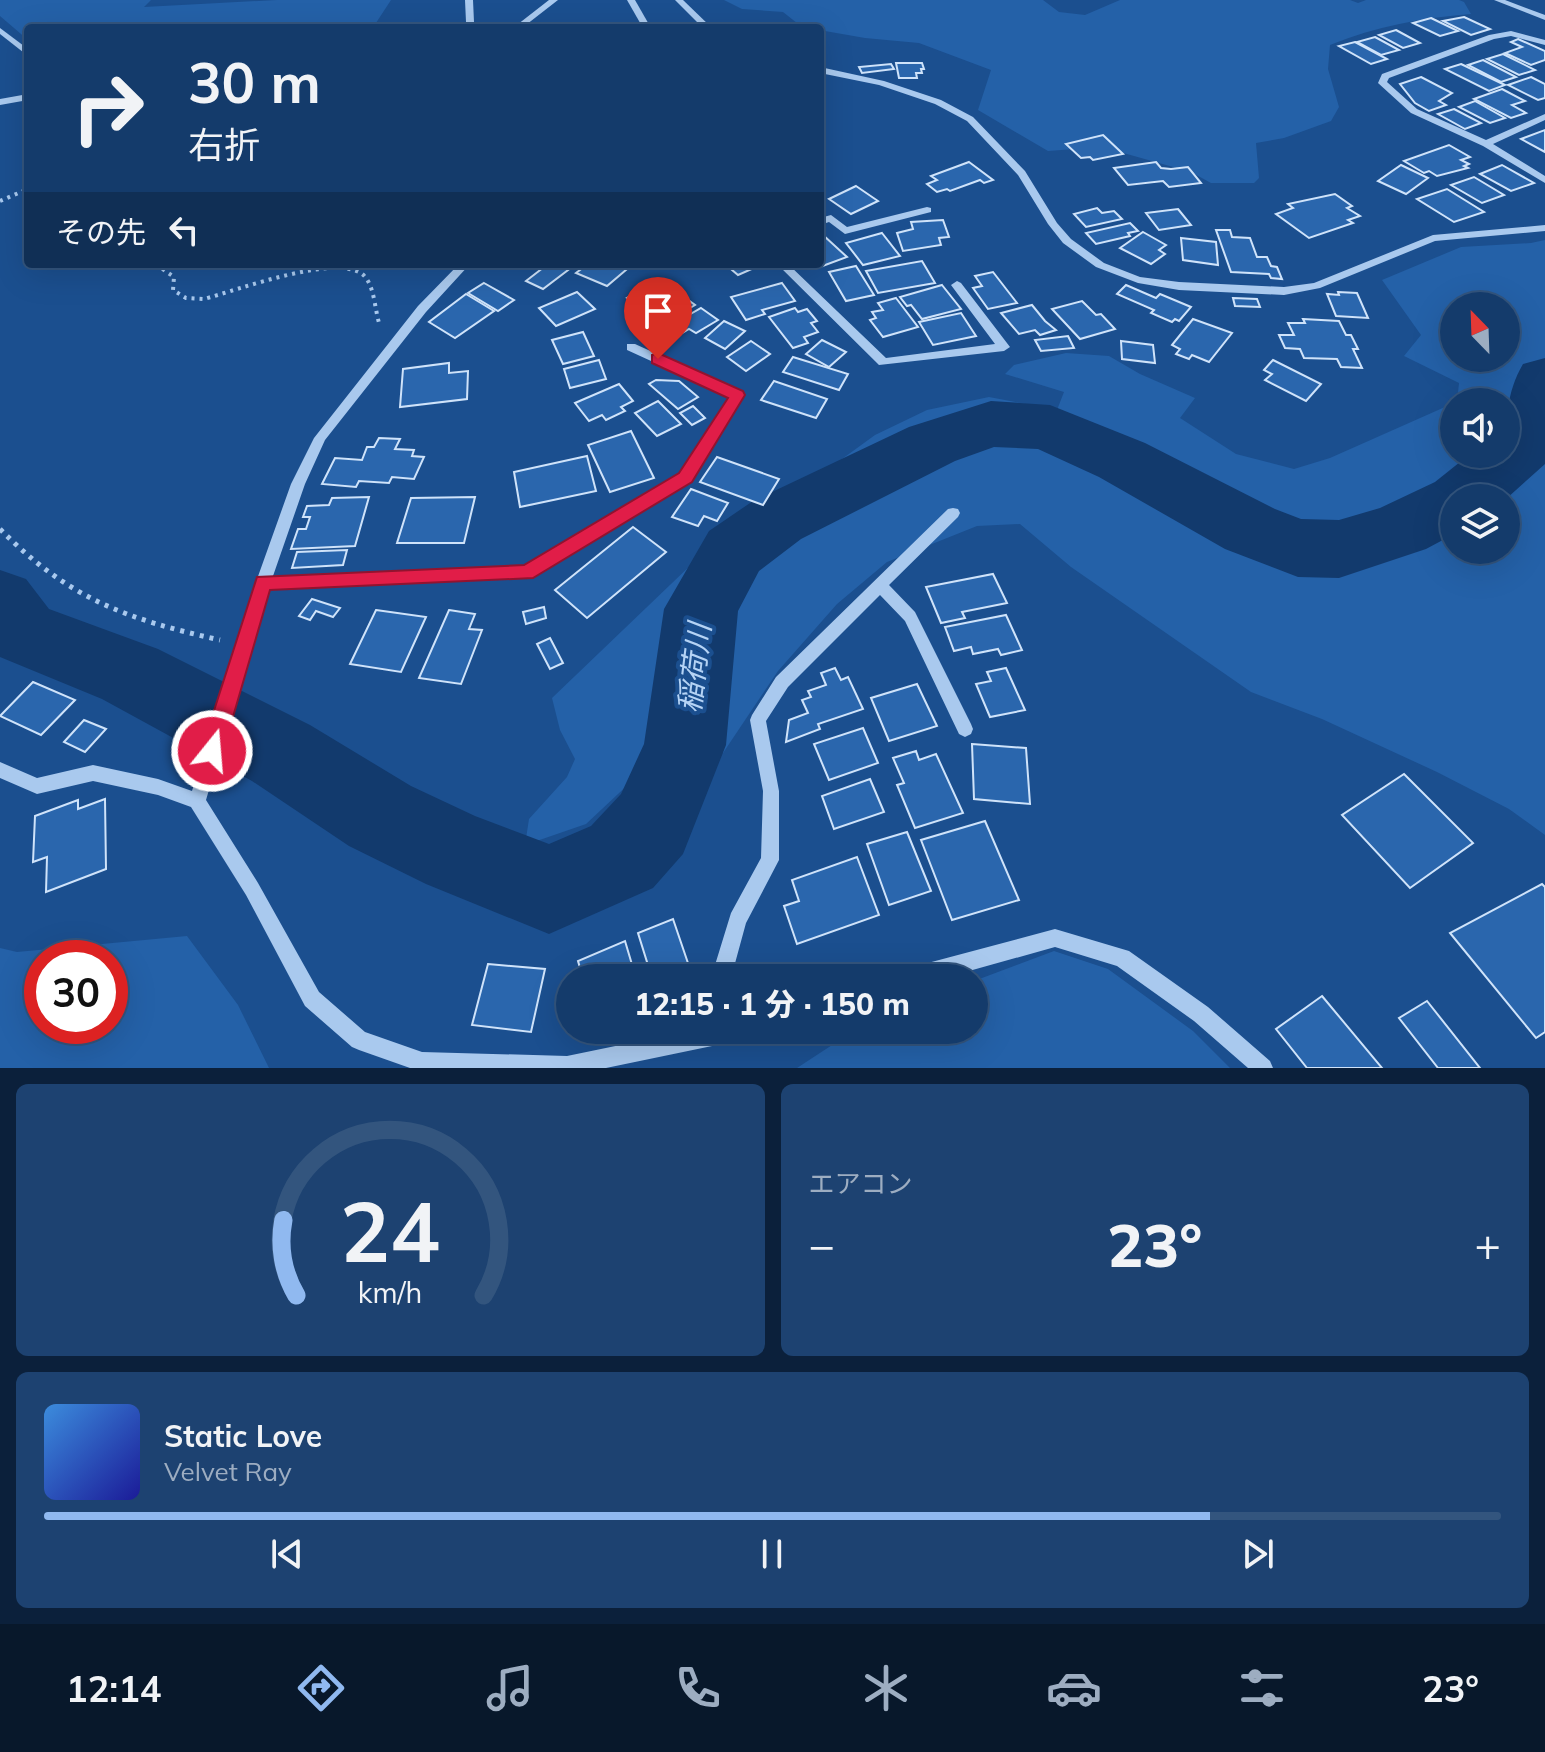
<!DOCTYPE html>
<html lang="ja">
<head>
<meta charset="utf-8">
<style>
	body { margin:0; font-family:Mulish,"Noto Sans JP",sans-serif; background:#1d4271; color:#f1f3f6; height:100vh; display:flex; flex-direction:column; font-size:30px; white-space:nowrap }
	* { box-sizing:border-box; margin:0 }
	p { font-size:26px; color:#9dadc1 }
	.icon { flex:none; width:44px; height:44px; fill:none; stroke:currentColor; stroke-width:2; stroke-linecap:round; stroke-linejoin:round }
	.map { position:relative; height:1068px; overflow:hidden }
	.details { display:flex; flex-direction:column; gap:16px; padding:16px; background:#0b203b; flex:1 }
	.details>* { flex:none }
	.banner { position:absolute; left:24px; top:24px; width:800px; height:244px; border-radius:8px; box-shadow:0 8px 32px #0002,0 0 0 2px #33557e; background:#143b6b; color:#f1f3f6; overflow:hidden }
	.needle { width:52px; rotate:337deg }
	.buttons { position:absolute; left:1440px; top:292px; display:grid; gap:16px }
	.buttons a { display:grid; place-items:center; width:80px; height:80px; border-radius:50%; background:#143b6b; box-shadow:0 8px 32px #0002,0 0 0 2px #33557e; font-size:40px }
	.speed { position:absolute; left:24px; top:940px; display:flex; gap:16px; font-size:40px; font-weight:700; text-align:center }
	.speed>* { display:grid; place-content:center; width:104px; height:104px; border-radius:50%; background:#143b6b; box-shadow:0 8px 32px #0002,0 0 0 2px #33557e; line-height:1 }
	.speed .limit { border:12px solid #d22; background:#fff; color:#111 }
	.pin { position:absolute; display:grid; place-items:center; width:68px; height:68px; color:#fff; margin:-82px -34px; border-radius:50% 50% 50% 0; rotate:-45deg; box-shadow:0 0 8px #0007 }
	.pin .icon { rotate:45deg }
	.me { position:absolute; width:88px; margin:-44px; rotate:17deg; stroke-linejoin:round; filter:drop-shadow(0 0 6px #0008) }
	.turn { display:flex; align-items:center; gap:28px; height:168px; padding:0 32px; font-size:36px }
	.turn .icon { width:104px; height:104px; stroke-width:2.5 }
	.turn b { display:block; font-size:56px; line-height:68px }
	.then { display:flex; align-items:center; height:76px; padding:0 32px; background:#0003; gap:16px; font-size:30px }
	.big { font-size:60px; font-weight:800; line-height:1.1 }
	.details .card { flex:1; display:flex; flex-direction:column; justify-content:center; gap:12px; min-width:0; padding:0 28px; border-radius:12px; background:#1d4271 }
	.details .dial { align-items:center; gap:0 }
	.dial svg { height:208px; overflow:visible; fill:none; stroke:#33557e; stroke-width:7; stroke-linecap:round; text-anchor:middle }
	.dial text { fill:#f1f3f6; stroke:none }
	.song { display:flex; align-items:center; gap:24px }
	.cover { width:96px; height:96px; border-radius:12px; background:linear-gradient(135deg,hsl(210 70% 55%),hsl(240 70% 35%)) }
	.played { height:8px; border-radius:4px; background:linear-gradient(90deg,#90b9f0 80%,#33557e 80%) }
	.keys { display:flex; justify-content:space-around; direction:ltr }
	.heat { display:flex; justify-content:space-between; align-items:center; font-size:44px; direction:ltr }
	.details .tiles { flex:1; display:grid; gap:16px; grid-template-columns:1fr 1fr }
	.card:last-child { grid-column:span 2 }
	.trip { position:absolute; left:556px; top:964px; width:432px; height:80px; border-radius:40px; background:#143b6b; box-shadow:0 8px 32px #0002,0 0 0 2px #33557e; font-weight:800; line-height:80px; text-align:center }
	.dock { display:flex; height:128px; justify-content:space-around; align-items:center; background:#08182b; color:#9dadc1 }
	.dock .icon { width:56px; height:56px }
	.dock .selected { color:#90b9f0 }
	.dock b { font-size:36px; color:#f1f3f6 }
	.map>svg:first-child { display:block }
	.green { fill:#2461a8; fill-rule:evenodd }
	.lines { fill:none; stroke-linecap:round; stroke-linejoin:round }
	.river { fill:#123a6d; fill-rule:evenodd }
	.building { fill:#2a66ad; stroke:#cfe3fa; stroke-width:2 }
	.path-far1 { stroke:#a9c9ee; stroke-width:4; stroke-dasharray:3 5; stroke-linecap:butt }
	.path { stroke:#a9c9ee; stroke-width:5; stroke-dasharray:4 6; stroke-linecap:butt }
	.minor { fill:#a9c9ee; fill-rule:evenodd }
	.route { fill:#e11d48; stroke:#92132f; stroke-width:2 }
	.labels { text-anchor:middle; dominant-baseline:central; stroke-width:8; stroke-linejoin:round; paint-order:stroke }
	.water-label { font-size:30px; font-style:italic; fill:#b5d3f5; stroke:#1b4f8f }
</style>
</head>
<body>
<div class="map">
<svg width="1545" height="1068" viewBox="0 0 1545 1068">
	<rect width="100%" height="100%" fill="#1b4f8f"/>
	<g class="green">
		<polygon points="0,0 151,0 144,7 277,0 391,0 374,26 366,28 28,28 28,40 0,16"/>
		<path d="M724,0H1043L1059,12L1085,15L1120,0H1350L1358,3L1366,0H1459L1464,2L1471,14C1422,18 1376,26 1330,45L1328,69L1339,107L1331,121L1284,138L1256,143L1259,178L1254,183H1211L1191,172L1102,147L1048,151L978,110L991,70L919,43L865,38L802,27L783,12L742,9Z"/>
		<path d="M1545,240V835L1509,809L1437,772L1322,719L1251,692L1071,567L1020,524L977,526L887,562L837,604L778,671L723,753L634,779L586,824L525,845L529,819L567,777L575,759L560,730L552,698L742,516L802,488L875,435L927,410L989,397L1057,410L1064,392L1005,374L1014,365L1066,353L1109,356L1140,374L1195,398L1180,418L1236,454L1294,469L1330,458L1454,403V454H1506V402H1457L1459,383L1404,356L1421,335L1382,280L1461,247L1531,243ZM1454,306H1506V358H1454ZM1454,498H1506V550H1454Z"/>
		<path d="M187,936L238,1005L269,1068H0V948L17,952ZM110,958V1026H42V958Z"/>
		<polygon points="1054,951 1108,969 1193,1031 1230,1068 797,1068 855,1030 974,1030 974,981"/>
	</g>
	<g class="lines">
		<path class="river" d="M1545,358V464L1506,499L1454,498V534L1426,549L1339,578L1298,577L1225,549L1099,477L1038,449L994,447L955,461L801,539L759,571L738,611L726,745L683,854L653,888L549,934L426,884L349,846L252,781L102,699L0,657V570L26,579L49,609L158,649L310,725L411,786L475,816L549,844L591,826L621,794L644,744L664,609L709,531L753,501L909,427L991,401L1050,405L1145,443L1275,509L1301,519L1339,520L1380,508L1435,482L1470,454H1506C1506,421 1506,393 1523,364Z"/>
	</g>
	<g class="building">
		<polygon points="1464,17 1490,29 1471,35 1443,21"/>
		<polygon points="1431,18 1458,31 1440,36 1413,23"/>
		<polygon points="1396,30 1420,43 1403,48 1379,35"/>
		<polygon points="1375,37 1399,50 1381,55 1357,42"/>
		<polygon points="1518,39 1545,51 1545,60 1531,65 1505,53 1522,47 1511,42"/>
		<polygon points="1355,42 1387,59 1371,64 1339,46"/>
		<polygon points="1503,54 1535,70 1519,75 1487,59"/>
		<polygon points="1483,60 1516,77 1501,82 1468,65"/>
		<polygon points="896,63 922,63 924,69 921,69 922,73 916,73 917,78 899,78"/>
		<polygon points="891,64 894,69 862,73 859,67"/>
		<polygon points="1461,64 1505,85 1489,91 1445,69"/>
		<polygon points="1421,77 1452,93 1439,101 1446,105 1429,111 1415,103 1400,84"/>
		<polygon points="1531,77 1545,84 1545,98 1538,100 1508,85"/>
		<polygon points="1502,89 1525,101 1512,105 1526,113 1511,118 1474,99"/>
		<polygon points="1475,101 1505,118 1490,123 1459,107"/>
		<polygon points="1454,109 1481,123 1465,129 1438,114"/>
		<polygon points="1545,130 1545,152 1521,139"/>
		<polygon points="1103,135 1123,154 1093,160 1090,157 1081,158 1066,144"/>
		<polygon points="1449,145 1470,157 1461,160 1469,164 1464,166 1468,168 1437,176 1429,171 1424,173 1404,161"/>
		<polygon points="969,162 993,180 984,183 980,180 950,191 947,189 937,192 927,184 937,180 931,176"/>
		<polygon points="1156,162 1161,168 1171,169 1188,167 1201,183 1169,187 1163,181 1128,185 1114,168"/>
		<polygon points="1401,165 1428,178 1406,194 1378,181"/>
		<polygon points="1502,165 1534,183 1511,191 1480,174"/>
		<polygon points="1474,177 1504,195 1482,203 1451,185"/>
		<polygon points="856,186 878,201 851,214 829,199"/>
		<polygon points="1447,189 1484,212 1454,222 1417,199"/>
		<polygon points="1335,194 1352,206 1347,208 1360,216 1348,220 1353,223 1309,238 1276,214 1293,208 1288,204"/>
		<polygon points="1097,208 1102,213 1114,211 1122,219 1086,227 1074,214"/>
		<polygon points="1178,209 1191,225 1159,230 1146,213"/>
		<polygon points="943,220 949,237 939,238 941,245 903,251 897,233 913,229 911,222"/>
		<polygon points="1130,223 1138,231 1128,233 1130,236 1096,244 1086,233"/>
		<polygon points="1216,230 1230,230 1232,237 1250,238 1257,257 1267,257 1271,266 1277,267 1282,279 1271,278 1269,274 1231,272"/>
		<polygon points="1143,232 1166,245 1159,250 1165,254 1151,264 1120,248"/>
		<polygon points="882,233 900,256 863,265 846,243"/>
		<polygon points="823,235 847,257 817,268 812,264 820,264 820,237"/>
		<polygon points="1181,238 1216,242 1218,265 1183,260"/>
		<polygon points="922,261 935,283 878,293 866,271"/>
		<polygon points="548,264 576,264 543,289 526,281"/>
		<polygon points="588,264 633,264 607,286 576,273"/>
		<polygon points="725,264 760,264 761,265 738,275"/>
		<polygon points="856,266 874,295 846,301 829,272"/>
		<polygon points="993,272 1017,303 988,309 973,288 982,286 975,276"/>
		<polygon points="659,280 676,292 644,311 627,298"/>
		<polygon points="484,283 514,300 498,311 468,293"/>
		<polygon points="782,283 795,301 762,310 765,314 746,320 731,297"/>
		<polygon points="942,285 961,309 922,319 911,305 907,306 900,297"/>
		<polygon points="1126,285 1156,298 1160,294 1191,307 1179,321 1175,319 1172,322 1151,313 1154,310 1117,294"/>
		<polygon points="577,292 595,309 556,326 539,308"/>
		<polygon points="1338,292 1357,293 1368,318 1336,316 1327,294 1339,295"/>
		<polygon points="466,294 494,311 455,338 429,322"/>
		<polygon points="680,294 695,305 665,323 649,312"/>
		<polygon points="896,298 918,327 883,337 870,320 876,318 872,312 883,310 878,303"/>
		<polygon points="1233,298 1257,299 1260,307 1235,306"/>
		<polygon points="1082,301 1096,315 1101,314 1115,329 1080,339 1052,309"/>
		<polygon points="1032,305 1045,321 1056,330 1040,335 1035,330 1019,334 1001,313"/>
		<polygon points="701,308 718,320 696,333 689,329 672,339 661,331"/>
		<polygon points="795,308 798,312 807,309 817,321 811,323 818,332 804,337 808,343 793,348 769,317"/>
		<polygon points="961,313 976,336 933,345 919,322"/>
		<polygon points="1193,319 1232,333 1209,362 1192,355 1189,359 1176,354 1180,349 1172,345"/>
		<polygon points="1303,319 1339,321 1346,335 1351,335 1358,349 1353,349 1362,368 1341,367 1337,359 1304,358 1300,349 1285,348 1279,335 1294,335 1288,323 1305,323"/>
		<polygon points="724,321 745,331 725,349 705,338"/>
		<polygon points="583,332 594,356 563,364 552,340"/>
		<polygon points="1068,336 1074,348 1041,351 1035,340"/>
		<polygon points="822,340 846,352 829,367 806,354"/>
		<polygon points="751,341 770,354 746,371 727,357"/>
		<polygon points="1121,341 1153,345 1155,363 1122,359"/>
		<polygon points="793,357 848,374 839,390 783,372"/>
		<polygon points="599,360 606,379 570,388 564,369"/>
		<polygon points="1273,360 1321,384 1306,401 1265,380 1272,374 1264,370"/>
		<polygon points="449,363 449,373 468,371 467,399 400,407 403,369"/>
		<polygon points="656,380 679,381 698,397 678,409 649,384"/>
		<polygon points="774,381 827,399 816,418 761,400"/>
		<polygon points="619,384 633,401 621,407 625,411 606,420 602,415 589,421 575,403"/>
		<polygon points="658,401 681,424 657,436 635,413"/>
		<polygon points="693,406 705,418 692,425 680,413"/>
		<polygon points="631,431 654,478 610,492 588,445"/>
		<polygon points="379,438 400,439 395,449 414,450 412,456 424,457 414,479 392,477 389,483 359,481 356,487 322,484 335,458 362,460 367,447 374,447"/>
		<polygon points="587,456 596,491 520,507 514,472"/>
		<polygon points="717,457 779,479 763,505 700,482"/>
		<polygon points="691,489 728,503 717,521 704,516 698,526 672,517"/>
		<polygon points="369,497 355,546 291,549 298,529 306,529 310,517 303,517 307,506 329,505 332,498"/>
		<polygon points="475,497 464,543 397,543 411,498"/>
		<polygon points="633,527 666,552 587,618 555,590"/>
		<polygon points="347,550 343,565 292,568 297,552"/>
		<polygon points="993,574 1007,603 962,612 965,618 941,623 926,587"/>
		<polygon points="312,599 340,608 333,617 316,611 310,620 299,616"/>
		<polygon points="544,607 546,618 526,624 523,612"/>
		<polygon points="376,610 426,617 401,672 350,664"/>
		<polygon points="449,610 475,614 469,629 482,630 461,684 419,678"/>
		<polygon points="1006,615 1022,650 1001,655 998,649 973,654 971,647 954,651 945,627"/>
		<polygon points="550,638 563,663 550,669 537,644"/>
		<polygon points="835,668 841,680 848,677 863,709 818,724 820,729 786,742 789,720 808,713 802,700 811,697 808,691 826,685 821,673"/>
		<polygon points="1006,668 1025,710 990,717 976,684 991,681 987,672"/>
		<polygon points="33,682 75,700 41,735 0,716"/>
		<polygon points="917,684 937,726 889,741 871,698"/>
		<polygon points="84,720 106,729 85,752 64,742"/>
		<polygon points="863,728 878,763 829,780 814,744"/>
		<polygon points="972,744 1026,748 1030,804 974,799"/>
		<polygon points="916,751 919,760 936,754 963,813 915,828 897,785 904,783 893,758"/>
		<polygon points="1404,774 1473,843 1410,888 1342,815"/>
		<polygon points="870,779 884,812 834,829 822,796"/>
		<polygon points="105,799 106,869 46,892 47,857 33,862 35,816 78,800 78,809"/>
		<polygon points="985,821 1019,900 952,920 921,840"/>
		<polygon points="907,832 931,891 889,905 867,844"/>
		<polygon points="857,857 879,915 797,944 784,906 799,901 792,880"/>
		<polygon points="1542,884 1545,887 1545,1032 1536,1038 1450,933"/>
		<polygon points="673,919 691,972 678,978 652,978 638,933"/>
		<polygon points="625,941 636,978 583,978 578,961"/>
		<polygon points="488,964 545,969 531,1032 472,1025"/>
		<polygon points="1322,996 1382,1068 1307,1068 1276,1029"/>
		<polygon points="1427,1001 1480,1068 1438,1068 1399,1018"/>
	</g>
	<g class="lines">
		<g class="path-far1">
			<polyline points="0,201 28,189"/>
			<path d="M139,264L161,268L174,277L173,290L186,298L204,299C235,291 346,249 366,278C375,290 375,312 380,326"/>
		</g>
		<path class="path" d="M0,529C69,599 126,619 220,640"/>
		<g class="minor">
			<polygon points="465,0 473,0 474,22 472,28 464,28 466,22"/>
			<polygon points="549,0 558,0 522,28 513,28"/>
			<polygon points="627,0 635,0 651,28 643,28"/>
			<polygon points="675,0 683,0 712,28 703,28"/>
			<polygon points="1494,0 1505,0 1545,15 1545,20"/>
			<polygon points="0,28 28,49 28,56 0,34"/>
			<polygon points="1511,31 1545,40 1545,45 1511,36 1494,39 1389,78 1387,82 1417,109 1486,140 1545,114 1545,120 1493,144 1545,176 1545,183 1483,146 1411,113 1378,83 1382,74 1489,35"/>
			<polygon points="820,67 884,81 941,100 973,117 1025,171 1057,223 1071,239 1104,263 1140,277 1179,282 1284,287 1314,283 1433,235 1545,225 1545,231 1435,241 1320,288 1284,295 1179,290 1138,283 1096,267 1063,243 1048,224 1018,175 967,121 935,104 879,85 820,73"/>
			<polygon points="28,94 28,100 0,105 0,99"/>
			<polygon points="927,207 931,208 931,212 845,234 829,222 820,225 820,218 831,215 847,227"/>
			<polygon points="459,264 470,264 426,312 325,440 305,484 273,576 525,566 681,474 730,397 627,350 627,344 635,344 741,392 743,395 691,482 532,576 269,588 206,800 258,883 319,992 365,1032 422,1052 567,1056 693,1030 751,1030 748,1037 741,1040 606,1068 410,1068 359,1050 352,1047 305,1006 246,895 191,807 158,795 93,781 37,794 0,778 0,762 37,778 93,765 158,779 192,791 256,582 291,484 314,438 418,306"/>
			<polygon points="777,264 788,264 886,358 995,344 951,285 957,281 961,283 1010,347 1004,351 879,365"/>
			<polygon points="953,508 958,509 960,513 958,517 889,585 915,612 971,724 973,729 971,734 965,737 959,734 905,621 880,595 788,687 766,721 779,791 779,860 746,923 731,978 711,978 731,913 761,858 763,791 750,720 752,715 776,677 948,509"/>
			<polygon points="1055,929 1129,951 1208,1007 1270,1061 1273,1068 1248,1068 1194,1021 1117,966 1055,947 944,978 899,978 902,971 909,968"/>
		</g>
	</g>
	<polygon class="route" points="658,353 743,391 745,395 692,482 533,578 270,590 223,751 220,758 212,761 205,758 201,751 257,577 524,565 679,473 728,398 652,363 652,355"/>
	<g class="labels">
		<g class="water-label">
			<text transform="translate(694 668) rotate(-83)">稲荷川</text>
		</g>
	</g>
</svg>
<div class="buttons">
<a><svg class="needle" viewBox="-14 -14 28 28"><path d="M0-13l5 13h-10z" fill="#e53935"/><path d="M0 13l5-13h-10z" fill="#9dadc1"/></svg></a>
<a><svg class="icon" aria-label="sound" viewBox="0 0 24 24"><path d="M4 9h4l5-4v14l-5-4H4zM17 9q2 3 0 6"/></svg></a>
<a><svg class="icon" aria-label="layers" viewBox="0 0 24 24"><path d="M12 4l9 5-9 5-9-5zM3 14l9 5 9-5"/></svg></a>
</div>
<div class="speed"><div class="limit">30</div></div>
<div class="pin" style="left:658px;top:359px;background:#d93025"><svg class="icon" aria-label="arrive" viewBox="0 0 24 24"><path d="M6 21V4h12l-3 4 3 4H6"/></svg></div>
<svg class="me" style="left:212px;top:751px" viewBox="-20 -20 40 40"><circle r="17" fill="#e11d48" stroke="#fff" stroke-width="3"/><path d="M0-11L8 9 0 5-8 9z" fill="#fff"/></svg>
<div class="trip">12:15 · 1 分 · 150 m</div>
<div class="banner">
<div class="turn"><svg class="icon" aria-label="right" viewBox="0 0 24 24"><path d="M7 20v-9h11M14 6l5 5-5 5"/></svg><div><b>30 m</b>右折</div></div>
<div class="then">その先<svg class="icon" aria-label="left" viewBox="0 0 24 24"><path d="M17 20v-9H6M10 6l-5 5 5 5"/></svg></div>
</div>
</div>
<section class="details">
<div class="tiles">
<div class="card dial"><svg viewBox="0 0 100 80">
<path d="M14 69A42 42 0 1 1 86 69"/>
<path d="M14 69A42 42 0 0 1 9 40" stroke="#90b9f0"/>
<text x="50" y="56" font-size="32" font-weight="700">24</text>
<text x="50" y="72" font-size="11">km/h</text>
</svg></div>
<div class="card"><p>エアコン</p>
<div class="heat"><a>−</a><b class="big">23°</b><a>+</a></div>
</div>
<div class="card">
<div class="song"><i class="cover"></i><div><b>Static Love</b><p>Velvet Ray</p></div></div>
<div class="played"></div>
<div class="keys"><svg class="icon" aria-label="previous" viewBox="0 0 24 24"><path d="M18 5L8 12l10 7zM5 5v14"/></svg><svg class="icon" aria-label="pause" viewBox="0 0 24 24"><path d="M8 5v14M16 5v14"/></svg><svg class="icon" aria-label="next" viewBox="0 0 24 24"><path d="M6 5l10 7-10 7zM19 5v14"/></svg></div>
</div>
</div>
</section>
<nav class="dock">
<b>12:14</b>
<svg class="icon selected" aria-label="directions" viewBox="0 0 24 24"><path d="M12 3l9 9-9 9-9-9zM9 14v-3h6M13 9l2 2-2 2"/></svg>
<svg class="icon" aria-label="music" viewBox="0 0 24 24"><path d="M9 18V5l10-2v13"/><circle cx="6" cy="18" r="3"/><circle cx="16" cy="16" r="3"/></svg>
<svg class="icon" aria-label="phone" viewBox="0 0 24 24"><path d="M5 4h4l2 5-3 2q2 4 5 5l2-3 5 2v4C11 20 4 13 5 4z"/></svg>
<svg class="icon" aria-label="climate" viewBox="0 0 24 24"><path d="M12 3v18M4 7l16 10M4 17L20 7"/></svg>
<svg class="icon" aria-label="car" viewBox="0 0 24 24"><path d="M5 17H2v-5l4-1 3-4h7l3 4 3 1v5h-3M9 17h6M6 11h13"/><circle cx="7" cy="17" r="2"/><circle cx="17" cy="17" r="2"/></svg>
<svg class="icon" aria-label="filters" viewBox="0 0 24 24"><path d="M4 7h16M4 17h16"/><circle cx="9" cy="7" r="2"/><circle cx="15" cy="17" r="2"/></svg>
<b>23°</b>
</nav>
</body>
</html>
